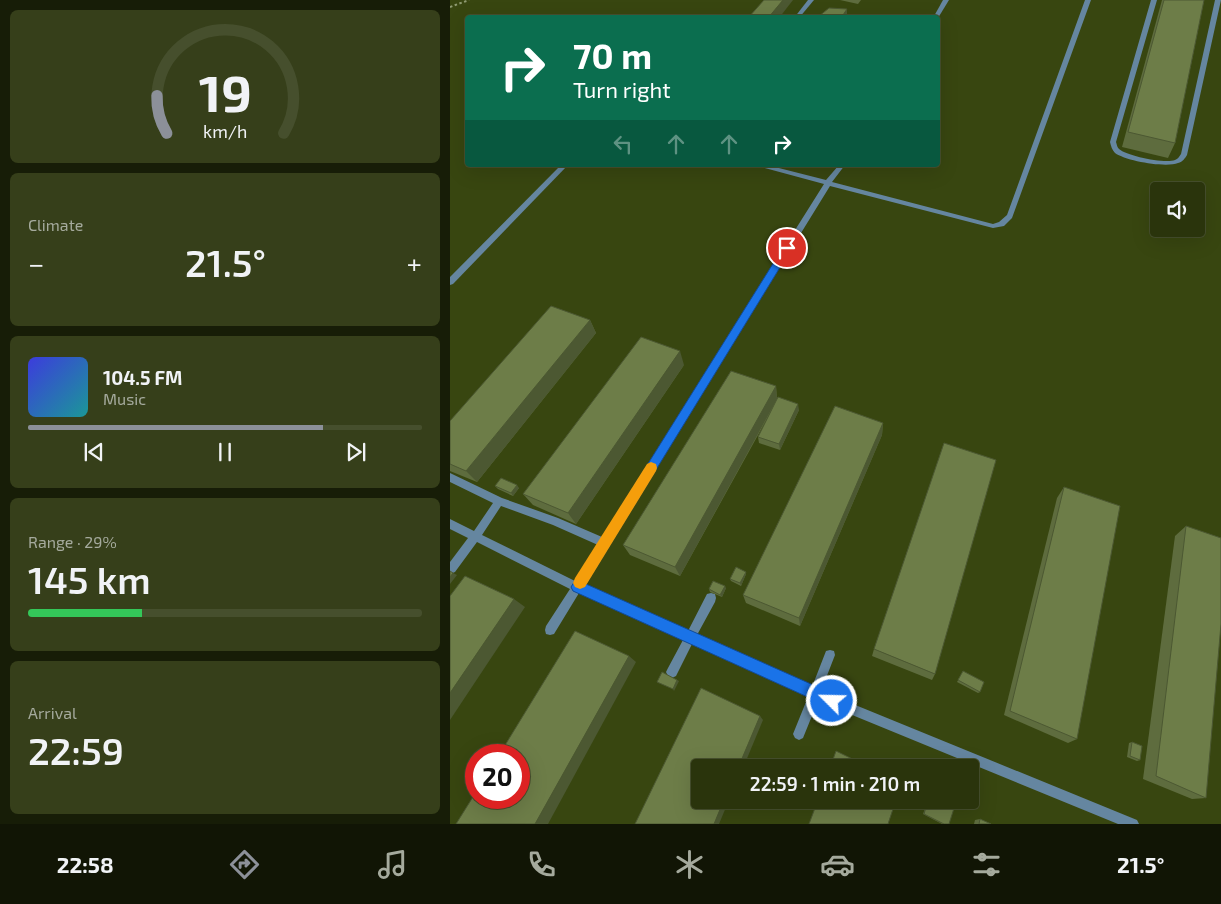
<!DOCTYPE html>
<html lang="en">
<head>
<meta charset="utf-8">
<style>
	body { margin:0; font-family:"Exo 2",sans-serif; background:#363f1a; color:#f1f3f6; height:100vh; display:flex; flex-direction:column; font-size:19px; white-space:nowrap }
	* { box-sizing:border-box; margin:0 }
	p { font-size:16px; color:#a5aa9d }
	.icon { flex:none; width:28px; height:28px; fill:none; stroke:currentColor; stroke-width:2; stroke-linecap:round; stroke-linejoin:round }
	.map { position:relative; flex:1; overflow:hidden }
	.drawer { display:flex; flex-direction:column; gap:10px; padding:10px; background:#171d07; width:450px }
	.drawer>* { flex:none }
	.top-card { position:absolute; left:15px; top:15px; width:475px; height:152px; border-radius:5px; box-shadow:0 5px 20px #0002,0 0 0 1px #464f2d; background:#0b6e4f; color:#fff; overflow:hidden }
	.buttons { position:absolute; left:700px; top:182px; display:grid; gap:10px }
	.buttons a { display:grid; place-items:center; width:55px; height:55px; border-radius:5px; background:#2a340c; box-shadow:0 5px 20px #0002,0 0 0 1px #464f2d; font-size:25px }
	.speed { position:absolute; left:15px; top:744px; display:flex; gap:10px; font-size:25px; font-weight:700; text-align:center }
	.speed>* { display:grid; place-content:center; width:65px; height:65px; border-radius:50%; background:#2a340c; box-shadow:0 5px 20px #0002,0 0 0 1px #464f2d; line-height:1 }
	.speed .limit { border:8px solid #d22; background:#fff; color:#111 }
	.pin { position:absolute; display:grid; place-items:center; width:42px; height:42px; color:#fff; margin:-21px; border:2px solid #fff; border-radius:50%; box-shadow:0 1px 5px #0007 }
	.me { position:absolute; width:55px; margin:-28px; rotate:293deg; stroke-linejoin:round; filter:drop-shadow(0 0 4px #0008) }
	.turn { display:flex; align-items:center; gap:18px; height:105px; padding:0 25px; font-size:22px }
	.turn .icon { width:65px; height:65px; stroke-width:2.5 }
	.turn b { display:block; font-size:35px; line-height:42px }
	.lanes { display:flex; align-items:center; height:48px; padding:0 25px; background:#0003; justify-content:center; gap:25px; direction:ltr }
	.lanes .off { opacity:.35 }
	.big { font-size:38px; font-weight:600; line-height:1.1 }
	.drawer .widget { flex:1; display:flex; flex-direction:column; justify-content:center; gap:8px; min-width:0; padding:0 18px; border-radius:8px; background:#363f1a }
	.drawer .dial { align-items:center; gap:0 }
	.dial svg { height:130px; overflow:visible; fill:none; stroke:#464f2d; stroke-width:7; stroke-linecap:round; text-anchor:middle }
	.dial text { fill:#f1f3f6; stroke:none }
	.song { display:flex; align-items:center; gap:15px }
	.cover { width:60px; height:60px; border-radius:8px; background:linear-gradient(135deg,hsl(240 70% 55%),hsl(180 70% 35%)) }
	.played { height:5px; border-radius:2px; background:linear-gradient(90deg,#8c9099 75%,#464f2d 75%) }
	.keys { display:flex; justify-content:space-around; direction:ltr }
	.heat { display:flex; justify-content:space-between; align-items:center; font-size:28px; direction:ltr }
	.charge { height:8px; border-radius:4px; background:linear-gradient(90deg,#34c759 29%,#464f2d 0) }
	.trip { position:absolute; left:241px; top:759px; width:288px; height:50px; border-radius:5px; background:#2a340c; box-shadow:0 5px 20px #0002,0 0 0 1px #464f2d; font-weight:600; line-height:50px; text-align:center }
	.tabs { display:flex; height:80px; justify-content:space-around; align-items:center; background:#111505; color:#a5aa9d }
	.tabs .icon { width:35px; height:35px }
	.tabs .selected { color:#8c9099 }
	.tabs b { font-size:22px; color:#f1f3f6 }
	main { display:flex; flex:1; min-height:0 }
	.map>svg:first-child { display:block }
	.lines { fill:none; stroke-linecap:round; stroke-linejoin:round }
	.path { stroke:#8f9b72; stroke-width:2; stroke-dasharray:2.5 2.5; stroke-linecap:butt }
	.lane { fill:#6586a0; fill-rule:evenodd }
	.wall { fill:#5e6c3e }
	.shaded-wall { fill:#4c5832 }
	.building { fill:#6d7d48; stroke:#4c5832 }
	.route { fill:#1a73e8; stroke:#114b97 }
	.slow { fill:#f59e0b }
</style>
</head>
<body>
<main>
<section class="drawer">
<div class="widget dial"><svg viewBox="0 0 100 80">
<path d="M14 69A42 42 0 1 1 86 69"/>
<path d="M14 69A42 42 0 0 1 8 46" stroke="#8c9099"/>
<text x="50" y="56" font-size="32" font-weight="700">19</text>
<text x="50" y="72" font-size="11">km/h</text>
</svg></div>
<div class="widget"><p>Climate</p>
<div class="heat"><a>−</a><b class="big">21.5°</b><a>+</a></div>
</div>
<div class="widget">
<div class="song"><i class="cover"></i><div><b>104.5 FM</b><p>Music</p></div></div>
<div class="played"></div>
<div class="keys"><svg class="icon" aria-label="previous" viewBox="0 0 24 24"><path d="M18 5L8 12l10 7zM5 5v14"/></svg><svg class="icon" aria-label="pause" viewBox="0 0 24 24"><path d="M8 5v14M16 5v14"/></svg><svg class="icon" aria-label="next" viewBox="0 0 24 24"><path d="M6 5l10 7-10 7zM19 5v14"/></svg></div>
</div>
<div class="widget"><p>Range · 29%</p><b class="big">145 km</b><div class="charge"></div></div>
<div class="widget"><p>Arrival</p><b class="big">22:59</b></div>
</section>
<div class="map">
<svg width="771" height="824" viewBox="0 0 771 824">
	<rect width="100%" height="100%" fill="#384610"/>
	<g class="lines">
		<polyline class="path" points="0,7 19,0"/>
		<g class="lane">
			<polygon points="358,0 364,0 349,18 344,18"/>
			<polygon points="493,0 499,0 488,18 483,18"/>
			<path d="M635,0H641L562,218L554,226L543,228L380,186L134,585L238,631L257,594L261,593L265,594L266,598L265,602L247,635L362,687L376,651L380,650L384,651L385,655L371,691L687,820L689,824H668L368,701L353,738L349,740L345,738L343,734L358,697L242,644L226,676L222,678L218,676L216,672L218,668L233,640L129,593L104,634L100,635L96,634L95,630L96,626L120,589L27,542L5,572L0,574V562L18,538L0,529V519L24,531L43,503L0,482V473L52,498L108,518L152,537L374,184L307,166L306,165H317L376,180L389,165H395L382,182L543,224L549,222L557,215ZM51,506L103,525L148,545L125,581L32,535Z"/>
			<path d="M701,0H707L666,142C667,145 667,147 669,149C677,156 715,164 725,160C728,159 729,157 731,154L765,0H771L737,155C735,158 733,162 728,163C716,168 676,161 665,153C662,150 661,146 660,142Z"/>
			<polygon points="111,165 118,165 3,284 0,285 0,277"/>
		</g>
	</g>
	<g class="wall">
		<polygon points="390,0 411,0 408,4"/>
		<polygon points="712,0 754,0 725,143 718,158 672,147"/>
		<polygon points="140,320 146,333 27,482 0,471 0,421"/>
		<polygon points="234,365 126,524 83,505 73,494"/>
		<polygon points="326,386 327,399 349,410 330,450 309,443 308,437 323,408 230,576 180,555 173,545"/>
		<polygon points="433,423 432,435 350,626 296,603 293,595"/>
		<polygon points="45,486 69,488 63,496 48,489"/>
		<polygon points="614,487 627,739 618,743 554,715 607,498"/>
		<polygon points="736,526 756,798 742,799 693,779 725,536"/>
		<polygon points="296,572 296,574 291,586 281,581 280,579"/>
		<polygon points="276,588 272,597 260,592 259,589"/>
		<polygon points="424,649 485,674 482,680 422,656"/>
		<polygon points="513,671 530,692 528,693 507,682"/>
		<polygon points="682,742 690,760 687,761 677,757 679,743"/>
		<polygon points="478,800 502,800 499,824 492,824 473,814"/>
		<polygon points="530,819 541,824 524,824 525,820"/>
	</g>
	<g class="shaded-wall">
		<polygon points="333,0 343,0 329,18 318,18"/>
		<polygon points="397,9 397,18 391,18"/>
		<polygon points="140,320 146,333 27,482 16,471"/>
		<polygon points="230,351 234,365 126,524 118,513"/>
		<polygon points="326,386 327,399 230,576 225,567"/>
		<polygon points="348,404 349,410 330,450 329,444"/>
		<polygon points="433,423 432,435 350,626 349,618"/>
		<polygon points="67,485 69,488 63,496 61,493"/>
		<polygon points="296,572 296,574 291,586 290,583"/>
		<polygon points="3,573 7,575 0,584 0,577"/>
		<polygon points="275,586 276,588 272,597 270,595"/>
		<polygon points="64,599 75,607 0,720 0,693"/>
		<polygon points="179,656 186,662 98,824 85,824"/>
		<polygon points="227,680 229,681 224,691 223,689"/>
		<polygon points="310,716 313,720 293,768 288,768"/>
		<polygon points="274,800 279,800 269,824 264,824"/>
	</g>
	<g class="building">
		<polygon points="314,0 333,0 318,18 298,18"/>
		<polygon points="714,0 754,0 725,143 678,132"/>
		<polygon points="379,8 397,9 391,18 359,18 361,15 368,17"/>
		<polygon points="101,306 140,320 16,471 0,464 0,421"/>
		<polygon points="191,337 230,351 118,513 73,494"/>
		<polygon points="281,371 326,386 225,567 173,545"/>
		<polygon points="328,397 348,404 329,444 308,437"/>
		<polygon points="385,406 433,423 349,618 293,595"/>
		<polygon points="494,443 546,460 485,674 424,649"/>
		<polygon points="51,478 67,485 61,493 45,486"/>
		<polygon points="614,487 670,506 627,739 560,711"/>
		<polygon points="736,526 771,538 771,624 756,798 706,776"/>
		<polygon points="286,567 296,572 290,583 280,579"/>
		<polygon points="0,571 3,573 0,577"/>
		<polygon points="15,576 64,599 0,693 0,596"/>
		<polygon points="263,581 275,586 270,595 259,589"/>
		<polygon points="125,631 179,656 85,824 6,824 26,792 26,798 69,798 69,755 49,755"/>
		<polygon points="513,671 534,682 530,692 508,680"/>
		<polygon points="212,672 227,680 223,689 207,682"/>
		<polygon points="251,688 310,716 288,768 250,768 250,800 274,800 264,824 185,824"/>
		<polygon points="682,742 692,746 690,760 680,756"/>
		<polygon points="386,751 421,768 380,768"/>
		<polygon points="368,800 446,800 438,824 359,824"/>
		<polygon points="478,800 502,800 506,802 499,824 494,824 474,814"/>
		<polygon points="530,819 541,824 529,824"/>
	</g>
	<polygon class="route" points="337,245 340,246 340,251 136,584 388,696 390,701 388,706 382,708 123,591 121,587 334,246"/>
	<polygon class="slow" points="201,462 206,464 207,468 206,471 135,587 130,589 125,587 123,583 125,578 197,464"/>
</svg>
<div class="buttons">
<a><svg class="icon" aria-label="sound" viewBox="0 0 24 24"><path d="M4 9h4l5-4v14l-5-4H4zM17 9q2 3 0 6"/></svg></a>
</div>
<div class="speed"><div class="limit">20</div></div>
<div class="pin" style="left:337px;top:248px;background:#d93025"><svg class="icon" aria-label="arrive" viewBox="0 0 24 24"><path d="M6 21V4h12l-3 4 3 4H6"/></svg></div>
<svg class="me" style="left:382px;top:701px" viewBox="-20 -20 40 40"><circle r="17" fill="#1a73e8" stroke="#fff" stroke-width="3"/><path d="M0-11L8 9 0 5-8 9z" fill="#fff"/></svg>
<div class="trip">22:59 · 1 min · 210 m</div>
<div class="top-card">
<div class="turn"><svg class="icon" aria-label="right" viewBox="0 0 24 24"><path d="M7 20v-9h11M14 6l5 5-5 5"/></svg><div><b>70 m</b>Turn right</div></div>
<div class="lanes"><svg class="icon off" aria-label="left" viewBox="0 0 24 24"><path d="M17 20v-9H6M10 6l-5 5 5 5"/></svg><svg class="icon off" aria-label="ahead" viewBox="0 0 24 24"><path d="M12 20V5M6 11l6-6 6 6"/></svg><svg class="icon off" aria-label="ahead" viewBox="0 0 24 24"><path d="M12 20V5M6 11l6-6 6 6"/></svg><svg class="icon" aria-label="right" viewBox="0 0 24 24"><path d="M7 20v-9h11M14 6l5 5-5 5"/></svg></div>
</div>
</div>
</main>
<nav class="tabs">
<b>22:58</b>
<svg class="icon selected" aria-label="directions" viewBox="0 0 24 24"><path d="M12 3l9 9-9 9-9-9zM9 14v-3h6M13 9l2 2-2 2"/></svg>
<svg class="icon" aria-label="music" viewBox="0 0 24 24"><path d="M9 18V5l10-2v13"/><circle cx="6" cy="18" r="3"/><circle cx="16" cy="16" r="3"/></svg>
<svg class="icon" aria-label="phone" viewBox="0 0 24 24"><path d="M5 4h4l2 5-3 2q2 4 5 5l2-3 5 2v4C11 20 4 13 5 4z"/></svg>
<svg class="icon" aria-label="climate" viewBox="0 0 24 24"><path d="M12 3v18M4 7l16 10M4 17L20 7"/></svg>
<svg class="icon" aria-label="car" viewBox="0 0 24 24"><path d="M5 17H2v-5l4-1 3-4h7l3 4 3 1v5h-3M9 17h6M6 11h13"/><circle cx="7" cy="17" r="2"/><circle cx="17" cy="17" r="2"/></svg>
<svg class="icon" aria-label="filters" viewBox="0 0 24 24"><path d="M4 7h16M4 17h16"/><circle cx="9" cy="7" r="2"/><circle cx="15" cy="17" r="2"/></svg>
<b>21.5°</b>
</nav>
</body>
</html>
